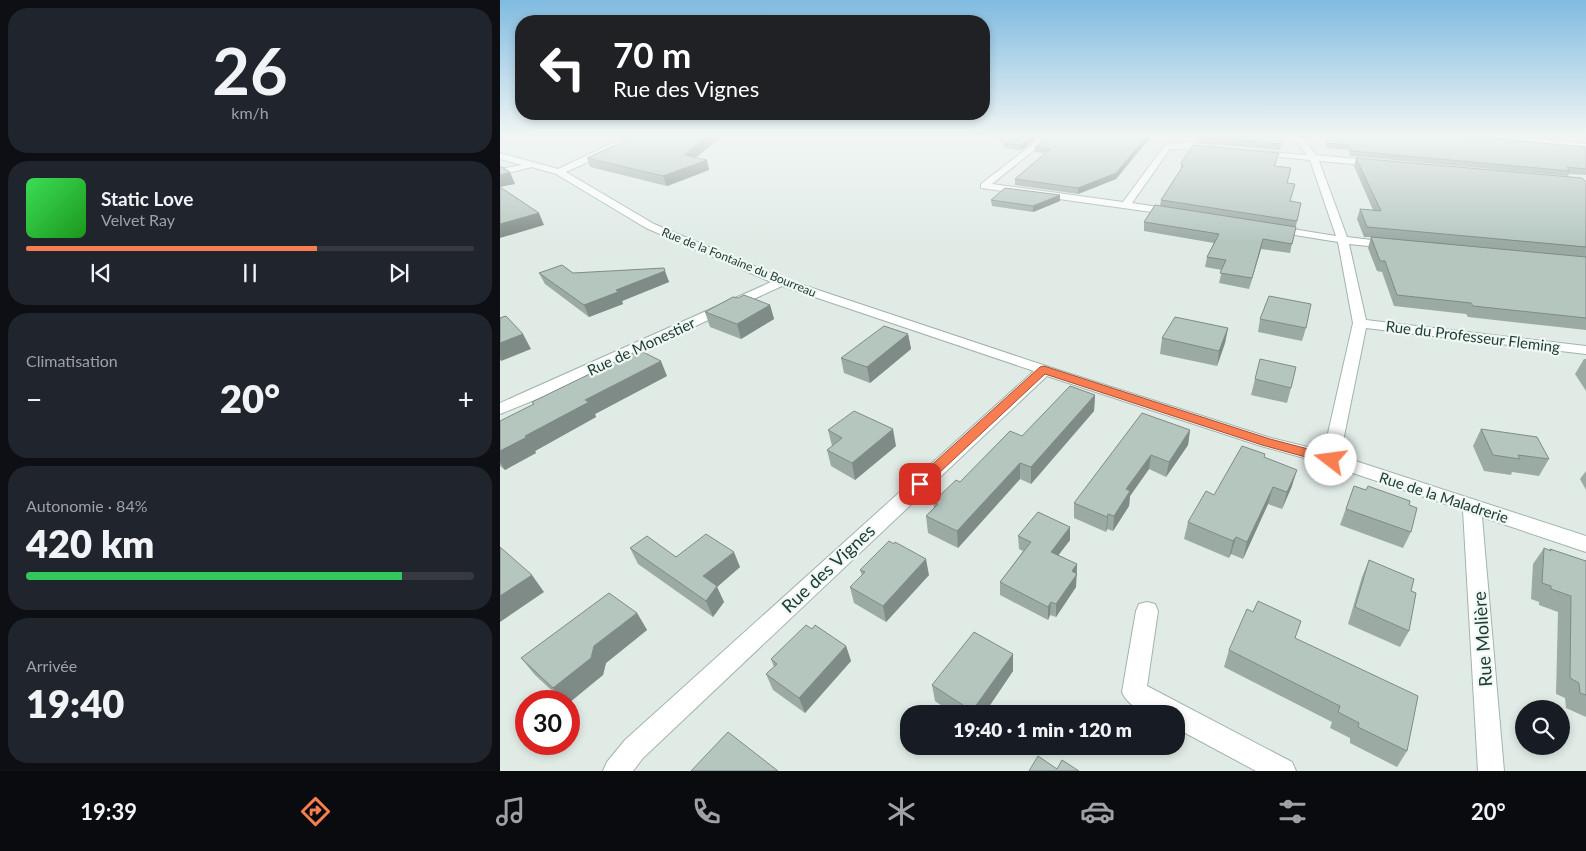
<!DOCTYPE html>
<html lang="fr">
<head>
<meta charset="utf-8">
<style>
	body { margin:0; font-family:Lato,sans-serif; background:#20242c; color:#f1f3f6; height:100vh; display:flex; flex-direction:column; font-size:19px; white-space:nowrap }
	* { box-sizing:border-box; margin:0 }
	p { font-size:16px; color:#9ea1a6 }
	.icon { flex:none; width:28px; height:28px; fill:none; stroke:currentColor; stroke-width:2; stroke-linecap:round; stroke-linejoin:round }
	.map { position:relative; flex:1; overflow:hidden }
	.drawer { display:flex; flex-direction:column; gap:8px; padding:8px; background:#0d0f14; width:500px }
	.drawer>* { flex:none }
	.hud { position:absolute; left:15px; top:15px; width:475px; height:105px; border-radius:20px; box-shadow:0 2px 8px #0003; background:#202124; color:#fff; overflow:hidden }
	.buttons { position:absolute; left:1015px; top:700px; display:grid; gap:10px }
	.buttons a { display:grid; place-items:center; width:55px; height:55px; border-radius:50%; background:#171b24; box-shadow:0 2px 8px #0003; font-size:25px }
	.speed { position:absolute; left:15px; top:690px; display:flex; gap:10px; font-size:25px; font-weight:700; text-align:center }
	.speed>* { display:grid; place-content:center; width:65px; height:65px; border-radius:50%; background:#171b24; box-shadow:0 2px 8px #0003; line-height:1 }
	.speed .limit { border:8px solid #d22; background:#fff; color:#111 }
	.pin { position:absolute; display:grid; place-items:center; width:42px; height:42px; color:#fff; margin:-21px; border-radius:10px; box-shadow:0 2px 8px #0006 }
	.me { position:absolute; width:55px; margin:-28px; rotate:285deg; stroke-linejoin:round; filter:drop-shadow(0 0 4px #0008) }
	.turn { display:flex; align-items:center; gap:18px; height:105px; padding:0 15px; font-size:22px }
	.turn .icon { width:65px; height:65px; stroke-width:2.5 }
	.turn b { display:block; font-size:35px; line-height:42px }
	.big { font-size:38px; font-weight:800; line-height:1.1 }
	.drawer .card { flex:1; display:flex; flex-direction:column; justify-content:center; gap:8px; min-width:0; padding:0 18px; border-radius:20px; background:#20242c }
	.drawer .dial { align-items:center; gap:0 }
	.dial b { font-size:65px; line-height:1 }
	.song { display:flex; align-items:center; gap:15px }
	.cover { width:60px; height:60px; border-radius:8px; background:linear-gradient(135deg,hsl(130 70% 55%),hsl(120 70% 35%)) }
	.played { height:5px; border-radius:2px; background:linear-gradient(90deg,#f87d51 65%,#363941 65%) }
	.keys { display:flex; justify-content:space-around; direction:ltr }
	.heat { display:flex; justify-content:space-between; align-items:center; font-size:28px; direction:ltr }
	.charge { height:8px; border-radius:4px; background:linear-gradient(90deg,#34c759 84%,#363941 0) }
	.trip { position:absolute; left:400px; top:705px; width:285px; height:50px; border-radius:20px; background:#171b24; box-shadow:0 2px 8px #0003; font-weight:800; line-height:50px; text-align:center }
	.tab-bar { display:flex; height:80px; justify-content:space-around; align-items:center; background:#090b0e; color:#9ea1a6 }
	.tab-bar .icon { width:35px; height:35px }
	.tab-bar .current { color:#f87d51 }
	.tab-bar b { font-size:22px; color:#f1f3f6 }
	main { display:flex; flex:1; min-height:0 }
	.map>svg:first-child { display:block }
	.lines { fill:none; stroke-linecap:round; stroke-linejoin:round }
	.minor-casing { stroke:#a3b3ad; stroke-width:2 }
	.minor { fill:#fff; fill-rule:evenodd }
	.wall { fill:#9caaa4 }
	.shaded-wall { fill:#7f8b86 }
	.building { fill:#b5c6bf; stroke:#7f8b86 }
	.route { fill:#f87d51; stroke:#a15135 }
	.labels { text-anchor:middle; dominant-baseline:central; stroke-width:4.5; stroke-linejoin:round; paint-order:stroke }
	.far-street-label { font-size:12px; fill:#203c35; stroke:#f0f8f4 }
	.street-label { font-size:15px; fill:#203c35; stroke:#f0f8f4 }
	.near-street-label { font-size:18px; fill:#203c35; stroke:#f0f8f4 }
</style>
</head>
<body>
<main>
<section class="drawer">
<div class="card dial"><b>26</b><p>km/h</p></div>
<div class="card">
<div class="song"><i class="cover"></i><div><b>Static Love</b><p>Velvet Ray</p></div></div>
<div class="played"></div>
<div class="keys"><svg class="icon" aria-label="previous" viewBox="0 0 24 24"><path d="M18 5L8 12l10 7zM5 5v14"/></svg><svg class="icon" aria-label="pause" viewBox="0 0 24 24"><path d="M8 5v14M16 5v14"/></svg><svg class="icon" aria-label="next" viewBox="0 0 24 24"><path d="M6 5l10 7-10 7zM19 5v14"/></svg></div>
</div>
<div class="card"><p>Climatisation</p>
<div class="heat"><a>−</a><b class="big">20°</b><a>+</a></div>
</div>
<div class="card"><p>Autonomie · 84%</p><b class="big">420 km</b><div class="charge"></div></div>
<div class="card"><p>Arrivée</p><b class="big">19:40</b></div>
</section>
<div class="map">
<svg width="1086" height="771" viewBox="0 0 1086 771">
	<rect width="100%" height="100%" fill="#e0ebe6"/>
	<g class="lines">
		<defs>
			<g id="minor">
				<polygon points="137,135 148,135 66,172 154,224 285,279 549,367 771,438 824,451 853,323 838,242 770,231 769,229 770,227 774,226 836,236 810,160 759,155 755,153 759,151 807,155 792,135 800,135 816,155 878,161 879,163 875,166 819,161 847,237 888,242 893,245 888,248 849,244 866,320 1086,346 1086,354 866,328 840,456 1086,536 1086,552 982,517 1004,771 978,771 963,510 826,464 761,446 547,376 143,758 133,771 103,771 107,762 125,740 534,371 282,286 42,397 0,414 0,403 271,282 146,228 56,174 32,167 0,175 0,169 22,165 0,159 0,153 58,169 106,146"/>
				<path d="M544,135H553L492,184L623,202L665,145C678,143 704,140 715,148L711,150L670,149L632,203L677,210L678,212L673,215L481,188V184Z"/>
				<polygon points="987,135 1004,135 1086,144 1086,148 1025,143"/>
				<path d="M647,602L655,604L658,611L647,686L792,762L796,771H756L676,728V714C656,714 631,713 622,692L636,611L639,604Z"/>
			</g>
		</defs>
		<use href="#minor" class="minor-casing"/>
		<use href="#minor" class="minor"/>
	</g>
	<g class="wall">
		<polygon points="107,135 132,135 124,138"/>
		<polygon points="223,135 195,158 207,160 209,170 167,186 90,167 87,158"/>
		<polygon points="484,135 541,135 521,150 505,148 499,138 484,137"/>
		<polygon points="550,135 652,135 616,179 578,194 515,185 515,179 545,153 535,152 535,147"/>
		<polygon points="699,135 785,135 780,150 697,143 697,137"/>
		<polygon points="821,135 953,135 1086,147 1086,175 1069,174 1068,176 850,156 848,150 826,148 825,137 821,137"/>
		<polygon points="856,158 1086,182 1086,330 968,317 966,314 894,306 882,272 877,271 868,248 871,237 864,237 857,219 860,209 873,210 854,166"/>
		<polygon points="777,159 775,166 791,168 787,183 791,201 801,203 790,253 761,249 749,289 719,283 722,270 705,267 707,257 714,243 644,231 644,222 740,219 660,206 661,200 681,169 681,163"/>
		<polygon points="560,195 560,201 533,212 492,206 491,200"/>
		<polygon points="39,273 73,273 168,279 169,282 122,301 123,304 89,317 45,284"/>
		<polygon points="238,298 270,305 274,319 241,339 210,327 205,312"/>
		<polygon points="760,319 806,328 802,341 758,332"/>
		<polygon points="728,328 725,343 717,366 660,354 662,338"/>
		<polygon points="408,334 411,349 370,383 344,373 341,358"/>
		<polygon points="1084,359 1086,359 1086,391 1075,374"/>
		<polygon points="167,376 95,414 96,417 35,451 36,453 5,470 0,466 0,421 33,405 32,402"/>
		<polygon points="755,379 791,388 787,403 751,395"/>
		<polygon points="595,395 594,411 531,484 520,479 458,548 428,533 426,516 434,508 433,502 522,436"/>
		<polygon points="981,429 1049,459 1039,476 1012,472 1011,475 984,471 973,446"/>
		<polygon points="328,430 396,446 355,480 331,466 327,450 332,446"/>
		<polygon points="690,430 688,445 666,477 649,469 630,496 629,506 613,531 607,529 606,532 574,518 574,503"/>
		<polygon points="764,457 792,486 782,509 768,504 743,559 731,554 729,558 684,539 688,522 714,495"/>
		<polygon points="1086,471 1086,490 1080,479"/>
		<polygon points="854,486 909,505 911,532 903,548 840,525"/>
		<polygon points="570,527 570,540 558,555 577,564 576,587 556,617 550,615 548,620 500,595 500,582 523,551 519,549 518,536"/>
		<polygon points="130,548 240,567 217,587 224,602 213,617 138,564"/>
		<polygon points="1044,548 1050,550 1050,549 1086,561 1086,717 1066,708 1065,698 1056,694 1058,612 1039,605 1039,602 1031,599 1033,564"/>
		<polygon points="869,560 911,591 909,631 900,647 848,624 862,577"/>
		<polygon points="360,570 429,575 386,622 354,603 350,587 362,575"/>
		<polygon points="137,613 147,630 106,663 103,675 69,701 63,701 35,675 21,658"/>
		<polygon points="795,638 907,751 897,767 850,743 850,738 830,728 832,722 724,667 729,650"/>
		<polygon points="346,646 351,661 305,713 273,690 266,674 274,667 271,659"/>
		<polygon points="513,654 513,671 484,714 453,714 435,701 432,685"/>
	</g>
	<g class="shaded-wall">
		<polygon points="123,135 132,135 124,138"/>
		<polygon points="210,135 223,135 187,165 184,155"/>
		<polygon points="534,135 541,135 521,150 521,145"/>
		<polygon points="648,135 652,135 616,179 578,194 578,188"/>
		<polygon points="207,160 209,170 167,186 163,176"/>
		<polygon points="10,172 15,184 0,187 0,175"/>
		<polygon points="560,195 560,201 533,212 533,206"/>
		<polygon points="39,213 44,225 0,238 0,224"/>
		<polygon points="763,239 761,249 749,289 752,278"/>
		<polygon points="164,268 169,282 122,301 123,304 89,317 84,305"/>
		<polygon points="270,305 274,319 241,339 237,324"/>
		<polygon points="728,328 725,343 717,366 719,351"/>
		<polygon points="23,334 31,349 1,361 0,359 0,343"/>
		<polygon points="408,334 411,349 370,383 367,367"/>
		<polygon points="161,361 167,376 95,414 96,417 35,451 36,453 5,470 0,462 0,451 85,400"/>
		<polygon points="595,395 594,411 531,484 531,467"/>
		<polygon points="393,429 396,446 355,480 352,463"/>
		<polygon points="690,430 688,445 666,477 669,462"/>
		<polygon points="651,455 649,469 630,496 629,506 613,531 614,516 626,489"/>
		<polygon points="520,463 520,479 458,548 457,531"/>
		<polygon points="797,470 792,486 782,509 787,492"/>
		<polygon points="773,487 768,504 743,559 747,542"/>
		<polygon points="608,514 607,529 606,532 607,517"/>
		<polygon points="570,527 570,540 551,565 551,552"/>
		<polygon points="736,537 731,554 729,558 733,541"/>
		<polygon points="234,552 240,567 217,587 224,602 213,617 206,601 203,576"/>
		<polygon points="426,559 429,575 386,622 383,606"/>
		<polygon points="577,564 576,587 556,617 556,604 572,571"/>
		<polygon points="32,575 44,592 0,622 0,596"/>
		<polygon points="551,602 550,615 548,620 548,607"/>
		<polygon points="137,613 147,630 106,663 103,675 69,703 69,701 64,701 53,688 94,646"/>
		<polygon points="346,646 351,661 305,713 299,698"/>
		<polygon points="513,654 513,671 484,714 472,714 472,711"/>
	</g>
	<g class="building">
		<polygon points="138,135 210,135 184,155 207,160 163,176 87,158"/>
		<polygon points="500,135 534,135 521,145 504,143"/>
		<polygon points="550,135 648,135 616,173 578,188 515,179 550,149 535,147"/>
		<polygon points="699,135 785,135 782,144 697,137"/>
		<polygon points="827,135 953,135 1086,147 1086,169 1067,167 1070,171 852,151 849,145 827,143"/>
		<polygon points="693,145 779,153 774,166 791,168 787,183 795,184 790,201 801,203 797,221 661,200 683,166 681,163"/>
		<polygon points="856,158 1082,178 1086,182 1086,247 867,227 860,209 881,211"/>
		<polygon points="0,166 10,172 0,175"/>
		<polygon points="0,187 39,213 0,224"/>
		<polygon points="505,188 560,195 533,206 491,200"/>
		<polygon points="655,205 796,227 792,244 763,239 752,278 720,273 726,260 707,257 719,234 644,222"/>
		<polygon points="871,237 1086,257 1086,318 973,306 971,303 897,295 885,261 880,261"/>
		<polygon points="62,265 73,273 164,268 165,271 116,290 118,292 84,305 39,273"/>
		<polygon points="244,295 270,305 237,324 205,312 233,297 238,298"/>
		<polygon points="769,296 811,304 806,328 760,319"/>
		<polygon points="6,316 23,334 0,343 0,318"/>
		<polygon points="675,317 728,328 719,351 662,338"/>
		<polygon points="384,326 408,334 367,367 341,358"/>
		<polygon points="139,350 161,361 85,400 89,402 25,436 27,437 0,451 0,421 34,404 32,402"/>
		<polygon points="760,359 796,367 791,388 755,379"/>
		<polygon points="570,386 595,395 531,467 520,463 457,531 426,516 438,504 433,502 456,480 460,482 510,431 522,436"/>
		<polygon points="354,411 393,429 352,463 327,450 342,438 328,430"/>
		<polygon points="642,413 690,430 669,462 651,455 626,489 630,491 614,516 608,514 607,517 574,503"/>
		<polygon points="981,429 1037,437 1049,459 1018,455 1020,459 993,455"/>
		<polygon points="742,446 765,454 764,457 797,470 787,492 773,487 747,542 736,537 733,541 688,522 706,491 714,495"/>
		<polygon points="854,486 866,490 868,486 910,501 909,505 917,508 911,532 846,509"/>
		<polygon points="538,512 570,527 551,552 577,564 572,571 577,574 556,604 551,602 548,607 500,582 531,542 518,536"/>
		<polygon points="206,534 234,552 203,576 217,586 206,601 130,548 147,536 176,557"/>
		<polygon points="389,541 394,544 395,542 426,559 383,606 350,587 365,572 360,570"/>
		<polygon points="0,547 32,575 0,596"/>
		<polygon points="1044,548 1051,551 1050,549 1086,561 1086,695 1080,693 1079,683 1070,678 1071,596 1051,589 1051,586 1042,583"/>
		<polygon points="869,560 914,579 911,591 916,593 909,631 855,607"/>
		<polygon points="109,593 137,613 94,646 91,658 53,688 21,658"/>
		<polygon points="758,601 801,621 795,638 918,696 907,751 858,727 859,723 838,712 840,706 729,650 747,609 753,612"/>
		<polygon points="306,625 312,629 315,625 346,646 299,698 266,674 277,664 271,659"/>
		<polygon points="474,632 513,654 472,711 432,685"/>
		<polygon points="228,732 278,771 191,771"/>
		<polygon points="538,756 557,769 562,760 579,771 529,771"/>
	</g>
	<linearGradient id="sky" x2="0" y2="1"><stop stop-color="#80bbe0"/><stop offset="0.56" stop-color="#f1f6f4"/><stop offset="1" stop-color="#f1f6f4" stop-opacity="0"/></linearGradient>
	<rect width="1086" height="243" fill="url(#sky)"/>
	<polygon class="route" points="544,366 770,439 835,456 837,460 835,463 831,464 762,445 545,374 424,487 415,487 413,484 415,480 540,367"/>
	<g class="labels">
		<g class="far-street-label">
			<text transform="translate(239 262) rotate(22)">Rue de la Fontaine du Bourreau</text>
		</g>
		<g class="street-label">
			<text transform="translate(973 336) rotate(7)">Rue du Professeur Fleming</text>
			<text transform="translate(141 346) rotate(-25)">Rue de Monestier</text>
			<text transform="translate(944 497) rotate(18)">Rue de la Maladrerie</text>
		</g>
		<g class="near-street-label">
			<text transform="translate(328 568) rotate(-43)">Rue des Vignes</text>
			<text transform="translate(982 639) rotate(-94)">Rue Molière</text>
		</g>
	</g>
</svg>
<div class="buttons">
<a><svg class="icon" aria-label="search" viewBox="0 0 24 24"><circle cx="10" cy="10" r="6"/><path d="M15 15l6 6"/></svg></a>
</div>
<div class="speed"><div class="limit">30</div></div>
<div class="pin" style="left:420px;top:484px;background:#d93025"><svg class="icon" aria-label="arrive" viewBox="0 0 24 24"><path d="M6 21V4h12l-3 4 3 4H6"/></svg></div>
<svg class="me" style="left:831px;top:460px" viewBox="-20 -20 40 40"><circle r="19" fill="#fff"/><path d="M0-13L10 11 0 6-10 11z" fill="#f87d51"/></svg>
<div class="trip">19:40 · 1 min · 120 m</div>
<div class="hud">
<div class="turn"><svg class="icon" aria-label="left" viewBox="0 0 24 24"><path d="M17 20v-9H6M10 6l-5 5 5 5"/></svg><div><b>70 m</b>Rue des Vignes</div></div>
</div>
</div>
</main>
<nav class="tab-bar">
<b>19:39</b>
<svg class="icon current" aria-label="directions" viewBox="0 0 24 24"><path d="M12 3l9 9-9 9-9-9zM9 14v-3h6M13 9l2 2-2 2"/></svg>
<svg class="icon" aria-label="music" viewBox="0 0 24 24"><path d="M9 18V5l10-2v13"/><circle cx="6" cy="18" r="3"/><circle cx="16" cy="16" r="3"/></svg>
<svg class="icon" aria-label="phone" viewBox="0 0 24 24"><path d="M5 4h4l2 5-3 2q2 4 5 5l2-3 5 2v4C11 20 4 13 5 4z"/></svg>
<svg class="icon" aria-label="climate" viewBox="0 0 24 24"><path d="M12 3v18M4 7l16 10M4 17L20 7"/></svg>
<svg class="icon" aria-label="car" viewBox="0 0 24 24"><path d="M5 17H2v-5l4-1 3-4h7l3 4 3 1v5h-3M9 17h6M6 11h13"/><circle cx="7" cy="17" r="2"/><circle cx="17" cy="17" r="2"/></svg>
<svg class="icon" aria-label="filters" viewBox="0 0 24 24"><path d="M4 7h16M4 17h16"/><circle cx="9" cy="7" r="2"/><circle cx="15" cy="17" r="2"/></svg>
<b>20°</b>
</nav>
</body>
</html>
